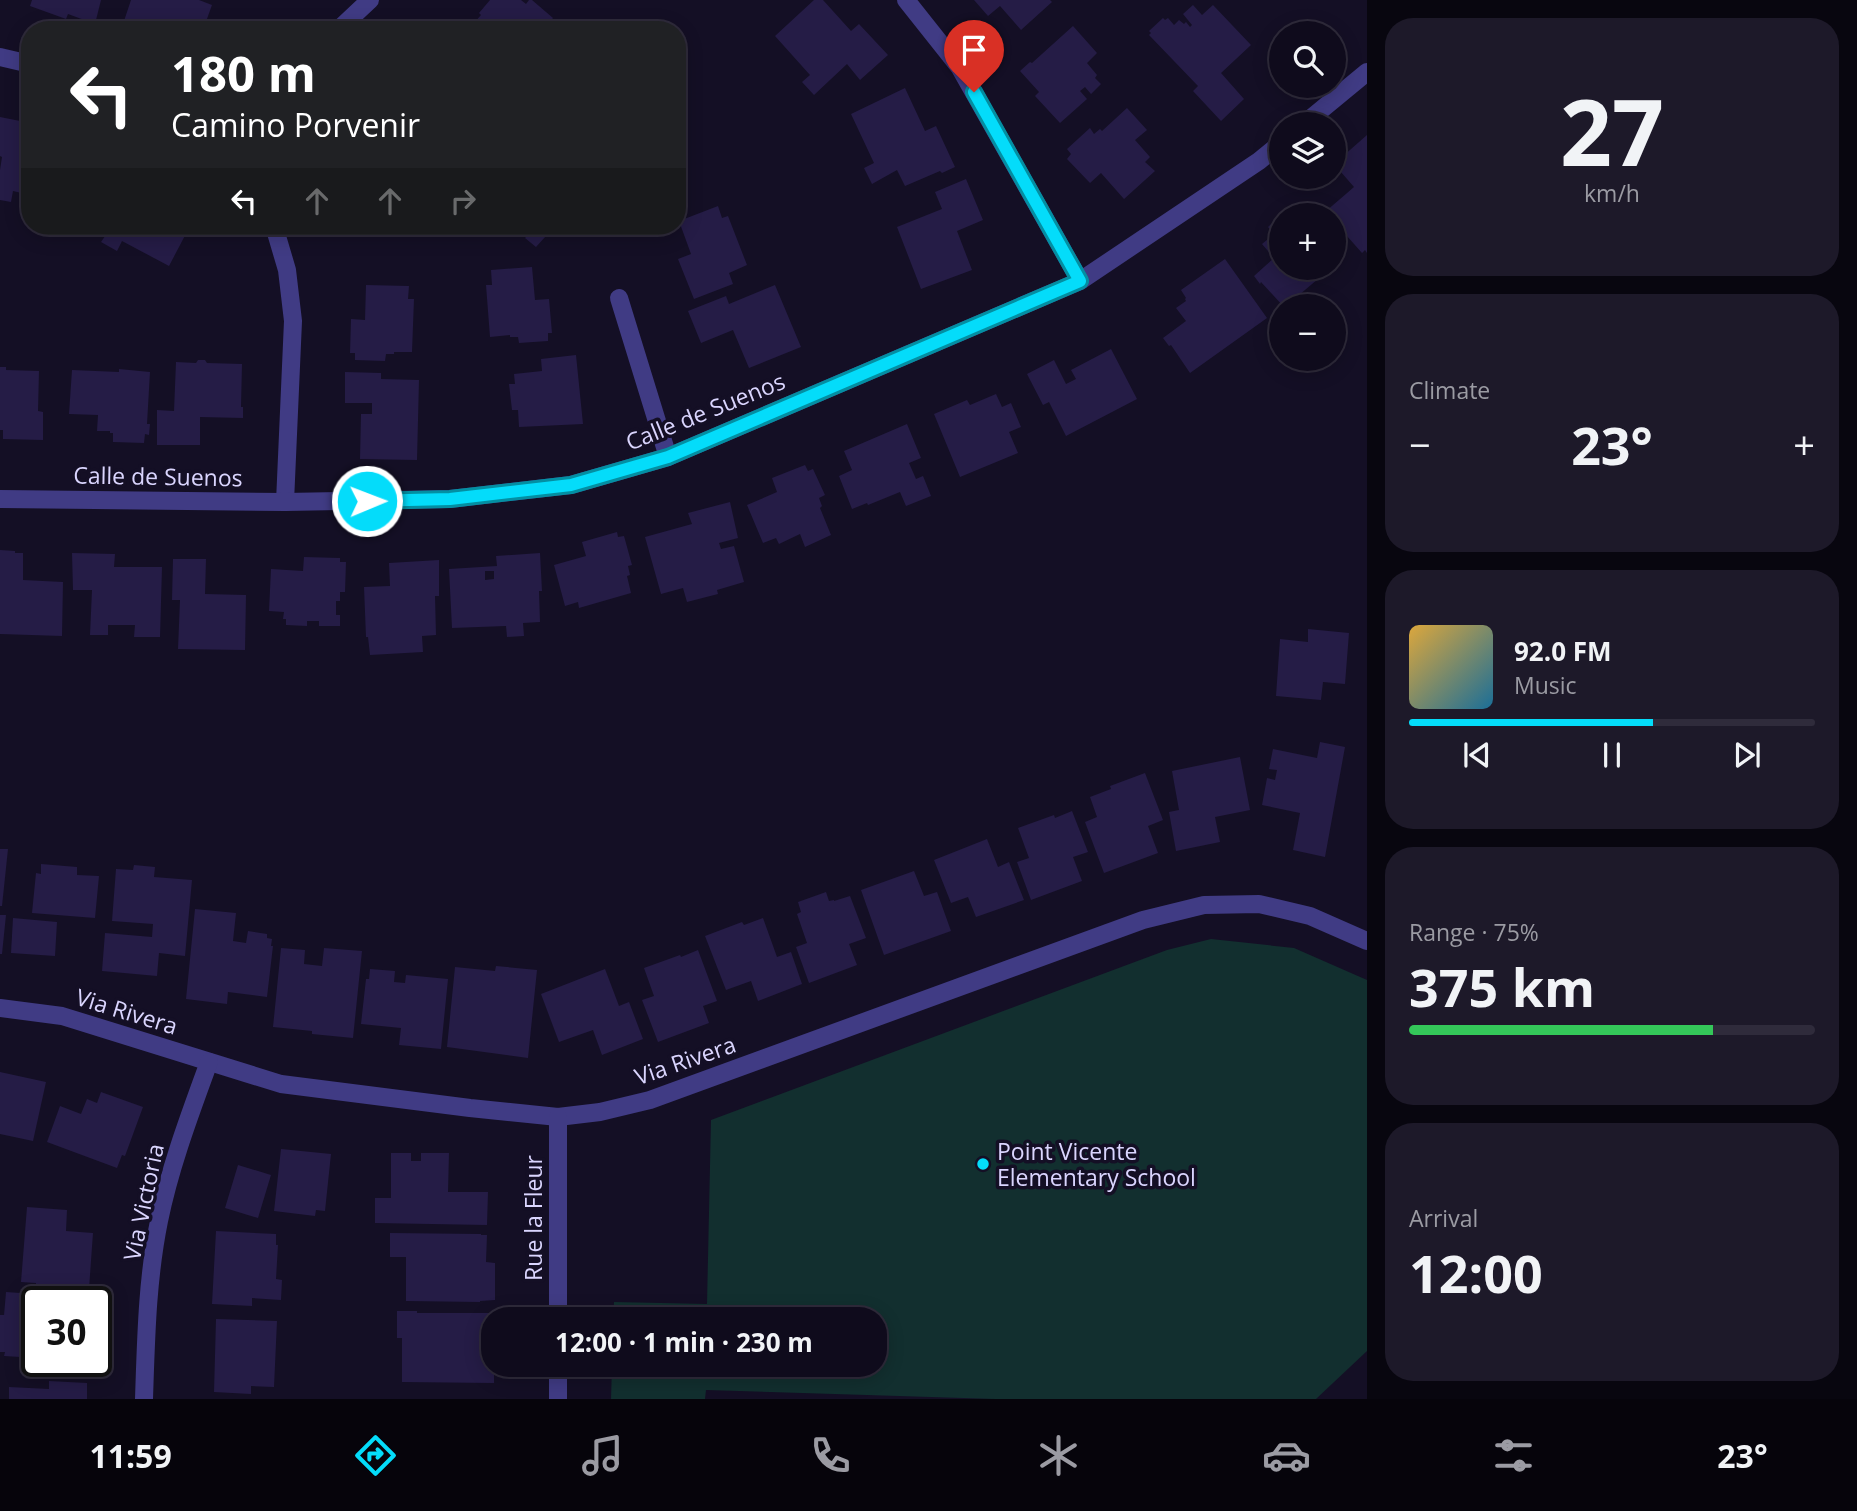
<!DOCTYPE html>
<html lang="en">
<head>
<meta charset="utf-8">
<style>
	body { margin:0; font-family:"Open Sans",sans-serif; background:#1d1929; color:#f1f3f6; height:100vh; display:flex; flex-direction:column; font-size:26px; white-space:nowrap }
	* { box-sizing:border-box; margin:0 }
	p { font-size:23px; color:#9b9ba3 }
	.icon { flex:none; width:38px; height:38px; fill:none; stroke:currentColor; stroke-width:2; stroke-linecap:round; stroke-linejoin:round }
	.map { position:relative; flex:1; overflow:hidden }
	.drawer { display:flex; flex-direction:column; gap:18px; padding:18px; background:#08060f; width:490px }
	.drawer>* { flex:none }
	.top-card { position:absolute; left:21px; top:21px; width:665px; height:214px; border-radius:28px; box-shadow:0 4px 18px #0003,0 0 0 2px #2f2b3b; background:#202124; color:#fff; overflow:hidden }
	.tools { position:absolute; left:1269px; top:21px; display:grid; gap:14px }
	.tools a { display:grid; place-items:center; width:77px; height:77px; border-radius:50%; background:#0f0b1c; box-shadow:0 4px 18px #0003,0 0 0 2px #2f2b3b; font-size:35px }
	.speed { position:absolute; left:21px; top:1286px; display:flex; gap:14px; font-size:35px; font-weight:700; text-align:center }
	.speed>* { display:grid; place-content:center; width:91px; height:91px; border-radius:50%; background:#0f0b1c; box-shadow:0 4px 18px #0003,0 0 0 2px #2f2b3b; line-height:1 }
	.speed .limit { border:4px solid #111; border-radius:10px; background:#fff; color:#111 }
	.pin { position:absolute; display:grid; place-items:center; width:60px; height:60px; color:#fff; margin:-72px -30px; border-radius:50% 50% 50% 0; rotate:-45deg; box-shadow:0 0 7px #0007 }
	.pin .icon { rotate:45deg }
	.me { position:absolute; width:77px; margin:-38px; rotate:89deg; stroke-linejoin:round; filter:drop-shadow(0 0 5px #0008) }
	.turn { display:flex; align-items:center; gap:24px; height:147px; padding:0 35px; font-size:32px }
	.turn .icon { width:91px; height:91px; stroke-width:2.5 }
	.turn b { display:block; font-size:49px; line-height:60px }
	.lanes { display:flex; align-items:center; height:66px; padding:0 35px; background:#0003; justify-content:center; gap:35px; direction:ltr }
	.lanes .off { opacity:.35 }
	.big { font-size:52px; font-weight:700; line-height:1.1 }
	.drawer .card { flex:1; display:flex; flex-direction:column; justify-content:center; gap:10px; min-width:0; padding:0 24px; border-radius:28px; background:#1d1929 }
	.drawer .dial { align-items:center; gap:0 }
	.dial b { font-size:91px; line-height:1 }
	.song { display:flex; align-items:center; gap:21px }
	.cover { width:84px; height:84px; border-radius:10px; background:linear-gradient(135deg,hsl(40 70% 55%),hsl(200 70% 35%)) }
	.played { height:7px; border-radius:4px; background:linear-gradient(90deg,#04dcfa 60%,#2f2b3b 60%) }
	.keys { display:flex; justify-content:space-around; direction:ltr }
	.heat { display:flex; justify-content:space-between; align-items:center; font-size:38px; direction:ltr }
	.charge { height:10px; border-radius:5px; background:linear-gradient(90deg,#34c759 75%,#2f2b3b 0) }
	.trip { position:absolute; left:481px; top:1307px; width:406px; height:70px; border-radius:28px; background:#0f0b1c; box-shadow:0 4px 18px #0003,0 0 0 2px #2f2b3b; font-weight:700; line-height:70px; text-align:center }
	.menu { display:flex; height:112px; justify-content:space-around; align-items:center; background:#06040b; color:#9b9ba3 }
	.menu .icon { width:49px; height:49px }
	.menu .on { color:#04dcfa }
	.menu b { font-size:32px; color:#f1f3f6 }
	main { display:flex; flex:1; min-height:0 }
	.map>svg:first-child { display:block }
	.green { fill:#122f2f }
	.building { fill:#251c46; fill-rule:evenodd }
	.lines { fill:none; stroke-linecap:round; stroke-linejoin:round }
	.minor { stroke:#403b84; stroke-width:18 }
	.route-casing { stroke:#038fa2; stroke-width:18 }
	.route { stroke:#04dcfa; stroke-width:12 }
	.poi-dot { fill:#04dcfa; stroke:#140f25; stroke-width:2.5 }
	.labels { text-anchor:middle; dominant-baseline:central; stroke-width:7; stroke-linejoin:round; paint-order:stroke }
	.street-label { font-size:23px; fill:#dad5fe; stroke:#140f25 }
	.poi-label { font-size:23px; fill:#dad5fe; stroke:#140f25; text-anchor:start }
</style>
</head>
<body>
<main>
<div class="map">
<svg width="1367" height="1399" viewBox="0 0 1367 1399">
	<rect width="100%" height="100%" fill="#140f25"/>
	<polygon class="green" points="1211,939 1294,948 1367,980 1367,1351 1316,1399 995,1399 706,1390 705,1399 611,1399 612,1365 875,1365 875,1320 613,1319 614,1302 707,1304 711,1120 1167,950"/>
	<g class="building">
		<polygon points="32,0 101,0 95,24 68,14 66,19 30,6"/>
		<polygon points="131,0 199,0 212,5 203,30 121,30"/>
		<polygon points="490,0 521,0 526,4 529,0 532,0 553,18 543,30 468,30 481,15 479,13"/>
		<polygon points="814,0 823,0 851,31 859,24 888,55 860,80 847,64 814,95 802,82 810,75 775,36"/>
		<polygon points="974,0 1050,0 1052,2 1021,30 1000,6 988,16"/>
		<polygon points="1193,5 1202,15 1213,5 1251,45 1221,73 1244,99 1221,121 1193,91 1198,86 1149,35 1151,33 1149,31 1163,18 1165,20 1168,18 1174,25 1179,20 1184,24 1186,22 1190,27 1192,25 1183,14"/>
		<polygon points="1073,26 1097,53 1087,63 1097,75 1095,78 1101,84 1091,94 1085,87 1080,91 1087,99 1060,123 1035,96 1039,92 1020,71 1030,62 1032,63"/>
		<polygon points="905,88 925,131 936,126 955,167 942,173 940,171 905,186 897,170 872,184 864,168 874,163 851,114"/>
		<polygon points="1127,108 1147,130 1135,140 1150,157 1145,162 1155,171 1124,199 1101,173 1090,183 1067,159 1071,154 1067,149 1090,128 1094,134 1100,129 1102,131"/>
		<polygon points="0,117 30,123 30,195 13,191 11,202 0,200 0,170 2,157 0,156"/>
		<polygon points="1367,135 1367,253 1365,250 1362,253 1339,227 1337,228 1334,223 1334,215 1328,215 1325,212 1354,187 1334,164"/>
		<polygon points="966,179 983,220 957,231 972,270 921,289 897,227 942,209 935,192"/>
		<polygon points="1293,205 1299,211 1302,209 1307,215 1281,215"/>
		<polygon points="718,206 722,218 728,216 747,265 729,273 733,284 694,299 678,259 691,254 679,221"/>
		<polygon points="1281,215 1281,268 1331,268 1286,306 1283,306 1261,282 1260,284 1254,276 1274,258 1262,244 1274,234 1268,227"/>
		<polygon points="112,226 190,226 169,266 122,241 117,251 101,242"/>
		<polygon points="515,226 555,226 536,247 525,238 527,236"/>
		<polygon points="1334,248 1342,258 1334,265"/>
		<polygon points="1225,259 1267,318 1190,373 1171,345 1169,346 1163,338 1186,321 1176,308 1186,301 1185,299 1186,298 1181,290"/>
		<polygon points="532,267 535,300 549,299 552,333 548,333 548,341 519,343 518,337 510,337 510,335 490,337 486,285 492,285 491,270"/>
		<polygon points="366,285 409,286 408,299 414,299 412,352 394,352 394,354 386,354 385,361 355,360 355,353 350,353 351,319 365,320"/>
		<polygon points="775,285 801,347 749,368 733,330 701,343 688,311 726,296 729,304"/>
		<polygon points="1111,349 1137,399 1066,436 1049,402 1043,405 1027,374 1054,360 1066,384 1076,379 1071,370"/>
		<polygon points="576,355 583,424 519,427 518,410 512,410 509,384 515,384 514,374 542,371 541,359"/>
		<polygon points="198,360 205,360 207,363 242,364 241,407 243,407 243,418 200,417 200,445 157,445 157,410 174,411 176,362 196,363"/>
		<polygon points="0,367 6,367 6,370 39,371 38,411 43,412 43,440 3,439 3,430 0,430"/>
		<polygon points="119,369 150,372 147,424 150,424 149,435 145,434 144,443 113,442 113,433 110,433 110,431 97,431 98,415 69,414 72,370 119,372"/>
		<polygon points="345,372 381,373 381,379 419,380 417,460 360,459 361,414 372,414 372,403 345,403"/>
		<polygon points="996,394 1002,407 1011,403 1021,427 1009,432 1018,453 960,477 934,414 967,400 970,405"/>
		<polygon points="907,424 921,458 909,463 916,479 923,476 931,496 906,506 900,492 868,505 867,503 852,509 839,476 852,470 844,451"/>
		<polygon points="805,465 808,471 813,469 825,495 819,498 822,506 820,508 831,535 805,547 800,534 779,544 776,538 763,543 747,505 777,492 772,478"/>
		<polygon points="730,502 738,538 719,543 721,549 734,546 744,582 717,590 718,594 687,602 683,588 661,594 645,537 692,524 688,513"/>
		<polygon points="617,532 618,537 624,536 632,565 628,566 630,575 627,576 631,593 579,608 578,602 565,606 554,565 586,556 582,542"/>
		<polygon points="0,550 15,551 15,553 23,553 23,580 63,582 62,636 0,634"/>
		<polygon points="72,553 115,554 114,567 162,567 160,637 134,637 135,625 108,625 108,635 90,635 92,590 73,590"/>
		<path d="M540,553L542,591H539L540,622L523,623L524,636L507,637L506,626L452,628L449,569L497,566L496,556ZM485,571H494V579L485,580Z"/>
		<polygon points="304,557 340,558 340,562 346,562 345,592 340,592 340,601 336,601 336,615 340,615 340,626 319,626 319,621 307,621 307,626 286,625 286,619 283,619 284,612 269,611 271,569 303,571"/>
		<polygon points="173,559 206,559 205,594 246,595 245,650 178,649 180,600 172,600"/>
		<polygon points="439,560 439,596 435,596 436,635 422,636 423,652 370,655 368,637 366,637 364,587 390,586 389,563"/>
		<polygon points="1308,629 1349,633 1345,684 1323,682 1321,700 1276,696 1280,639 1308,642"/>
		<polygon points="1320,742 1345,747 1325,857 1293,850 1300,813 1262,805 1267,778 1275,780 1277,770 1269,769 1273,749 1317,758"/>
		<polygon points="1240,757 1250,810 1215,817 1220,842 1176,851 1169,812 1179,810 1172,771"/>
		<polygon points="1145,773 1163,820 1148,826 1158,853 1104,873 1085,822 1097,817 1090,797 1111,789 1110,786"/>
		<polygon points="1072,811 1088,852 1073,857 1082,881 1031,900 1017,862 1029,858 1018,828 1054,815 1055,818"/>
		<polygon points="987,839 998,867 1009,862 1024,900 976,917 968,897 951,903 934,860"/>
		<polygon points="0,849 8,849 2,906 0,906"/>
		<polygon points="41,864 77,867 77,875 99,876 95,918 32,913 36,873 41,874"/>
		<polygon points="134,865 155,867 154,877 192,880 185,956 159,953 157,976 102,971 105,933 152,937 153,924 112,921 116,869 133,870"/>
		<polygon points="914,871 924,896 937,892 951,931 884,955 861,890"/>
		<polygon points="826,892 829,901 834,900 834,901 850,896 866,938 849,944 857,965 809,983 796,947 807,943 797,914 801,912 798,902"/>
		<polygon points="195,909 236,913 233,941 246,943 248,931 267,934 267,938 272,939 271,946 273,946 267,997 228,992 227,1004 186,999"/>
		<polygon points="0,915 6,915 2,954 0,954"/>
		<polygon points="13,918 57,922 55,956 11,953"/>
		<polygon points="763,918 777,957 791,952 802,984 758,1001 751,981 726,990 705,936 742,922 744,925"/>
		<polygon points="281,948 305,950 304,964 322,966 324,948 362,951 353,1038 312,1034 312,1031 273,1027"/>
		<polygon points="698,950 717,1001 703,1006 709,1023 658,1042 642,1000 654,996 644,968 680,955 681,957"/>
		<polygon points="496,966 537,970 528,1058 447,1047 455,967 495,971"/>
		<polygon points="370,969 395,971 394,982 405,983 406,975 448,979 441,1049 399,1045 401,1028 361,1024 366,979 369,979"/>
		<polygon points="605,969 619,1006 629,1002 643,1039 602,1055 593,1030 559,1042 541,994"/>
		<polygon points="0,1072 46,1082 33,1141 0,1134"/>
		<polygon points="101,1092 143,1107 125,1156 122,1155 117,1168 47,1142 60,1106 81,1114 87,1099 97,1103"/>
		<polygon points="281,1149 331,1154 325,1211 316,1210 315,1216 274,1211"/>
		<polygon points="391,1153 411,1153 411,1161 421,1161 421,1153 449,1153 448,1192 488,1192 487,1225 375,1223 375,1198 391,1198"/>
		<polygon points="238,1165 271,1175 258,1218 225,1208"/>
		<polygon points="27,1207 67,1210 66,1231 93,1233 89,1289 36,1285 36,1283 21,1282"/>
		<polygon points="216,1231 276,1234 276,1245 278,1245 276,1279 282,1280 281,1300 252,1298 252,1306 212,1304"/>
		<polygon points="390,1233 481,1234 481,1235 487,1235 486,1262 495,1263 495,1300 480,1301 480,1302 406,1301 406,1257 390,1257"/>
		<polygon points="6,1292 48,1295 48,1302 37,1302 37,1358 4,1356 5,1352 0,1352 0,1315 4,1315"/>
		<polygon points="397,1311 417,1311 417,1313 498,1313 498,1320 494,1320 494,1383 402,1382 402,1338 397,1338"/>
		<polygon points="216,1319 277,1321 274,1387 251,1386 251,1394 214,1392"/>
		<polygon points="52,1362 85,1362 84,1374 51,1373"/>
		<polygon points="49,1381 87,1383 87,1399 9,1399 9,1387 49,1389"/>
	</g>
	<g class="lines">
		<g class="minor">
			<polyline points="906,0 960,68 1080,281"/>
			<polyline points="338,30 370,0"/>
			<polyline points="0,57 30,64"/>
			<polyline points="1304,124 1367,72"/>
			<polyline points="274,226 287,270 293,321 285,502"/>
			<polyline points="619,298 668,457"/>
			<polyline points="0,499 285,502 450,499 571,485 668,457 1080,281 1259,161 1281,143"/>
			<polyline points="0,1008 62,1016 281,1084 470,1108 558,1117 600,1112 650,1100 1143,920 1204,905 1259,904 1310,916 1367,941"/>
			<polyline points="558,1117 558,1320"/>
			<polyline points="558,1365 558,1399"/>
			<path d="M144,1399C146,1340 147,1280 159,1221C170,1167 190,1114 209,1062"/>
		</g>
	</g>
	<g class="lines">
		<defs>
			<polyline id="route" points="367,501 450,499 571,485 668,457 1080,281 974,92"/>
		</defs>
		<use href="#route" class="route-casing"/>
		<use href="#route" class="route"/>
	</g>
	<circle class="poi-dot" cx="983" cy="1164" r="7"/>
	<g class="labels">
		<g class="street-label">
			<text transform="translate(705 411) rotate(-22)">Calle de Suenos</text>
			<text transform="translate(158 476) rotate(1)">Calle de Suenos</text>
			<text transform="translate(127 1011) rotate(17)">Via Rivera</text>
			<text transform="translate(685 1060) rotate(-19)">Via Rivera</text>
			<text transform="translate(143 1202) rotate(-78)">Via Victoria</text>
			<text transform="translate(533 1218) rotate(-90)">Rue la Fleur</text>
		</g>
		<g class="poi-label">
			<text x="997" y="1151">Point Vicente<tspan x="997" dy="26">Elementary School</tspan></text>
		</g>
	</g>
</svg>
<div class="tools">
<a><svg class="icon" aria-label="search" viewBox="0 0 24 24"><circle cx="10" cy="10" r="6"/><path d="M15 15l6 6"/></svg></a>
<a><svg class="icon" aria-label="layers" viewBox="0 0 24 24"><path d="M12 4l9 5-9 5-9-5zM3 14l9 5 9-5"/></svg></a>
<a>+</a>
<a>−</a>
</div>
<div class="speed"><div class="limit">30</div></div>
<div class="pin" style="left:974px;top:92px;background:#d93025"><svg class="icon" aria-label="arrive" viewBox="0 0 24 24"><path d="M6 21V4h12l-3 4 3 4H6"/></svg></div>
<svg class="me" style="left:367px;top:501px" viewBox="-20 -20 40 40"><circle r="17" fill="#04dcfa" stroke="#fff" stroke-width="3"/><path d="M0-11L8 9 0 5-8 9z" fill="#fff"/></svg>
<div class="trip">12:00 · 1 min · 230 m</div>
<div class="top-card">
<div class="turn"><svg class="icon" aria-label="left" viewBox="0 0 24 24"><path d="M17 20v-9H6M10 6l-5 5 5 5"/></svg><div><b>180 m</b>Camino Porvenir</div></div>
<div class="lanes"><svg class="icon" aria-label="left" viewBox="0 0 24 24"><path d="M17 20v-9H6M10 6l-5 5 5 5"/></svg><svg class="icon off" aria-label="ahead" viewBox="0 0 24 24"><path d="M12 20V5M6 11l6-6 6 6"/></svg><svg class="icon off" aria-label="ahead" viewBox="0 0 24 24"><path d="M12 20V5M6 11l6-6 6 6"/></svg><svg class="icon off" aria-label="right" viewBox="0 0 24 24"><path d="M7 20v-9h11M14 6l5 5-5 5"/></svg></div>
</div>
</div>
<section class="drawer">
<div class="card dial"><b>27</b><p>km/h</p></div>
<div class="card"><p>Climate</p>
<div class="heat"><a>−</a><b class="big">23°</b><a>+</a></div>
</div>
<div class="card">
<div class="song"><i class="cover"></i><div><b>92.0 FM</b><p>Music</p></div></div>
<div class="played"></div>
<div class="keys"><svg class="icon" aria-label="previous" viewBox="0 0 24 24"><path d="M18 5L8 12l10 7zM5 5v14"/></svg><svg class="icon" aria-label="pause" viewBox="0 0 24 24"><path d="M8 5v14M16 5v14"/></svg><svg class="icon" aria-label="next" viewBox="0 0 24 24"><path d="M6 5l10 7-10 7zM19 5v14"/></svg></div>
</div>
<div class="card"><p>Range · 75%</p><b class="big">375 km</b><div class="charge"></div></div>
<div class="card"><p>Arrival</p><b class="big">12:00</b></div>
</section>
</main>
<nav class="menu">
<b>11:59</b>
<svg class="icon on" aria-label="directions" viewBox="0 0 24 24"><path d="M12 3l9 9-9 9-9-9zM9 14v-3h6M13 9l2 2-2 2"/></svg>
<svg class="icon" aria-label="music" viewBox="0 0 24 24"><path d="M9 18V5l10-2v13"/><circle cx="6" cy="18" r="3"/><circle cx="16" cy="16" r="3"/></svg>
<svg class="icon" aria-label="phone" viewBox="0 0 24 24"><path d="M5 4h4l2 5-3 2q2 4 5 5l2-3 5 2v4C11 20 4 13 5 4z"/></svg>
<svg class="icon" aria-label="climate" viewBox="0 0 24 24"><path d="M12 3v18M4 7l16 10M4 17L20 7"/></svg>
<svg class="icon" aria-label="car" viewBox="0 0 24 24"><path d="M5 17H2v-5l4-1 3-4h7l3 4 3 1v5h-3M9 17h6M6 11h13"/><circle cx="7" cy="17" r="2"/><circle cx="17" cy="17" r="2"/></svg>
<svg class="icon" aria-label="filters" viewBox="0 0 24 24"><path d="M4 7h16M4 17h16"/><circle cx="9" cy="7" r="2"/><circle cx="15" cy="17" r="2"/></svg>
<b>23°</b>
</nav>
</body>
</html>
